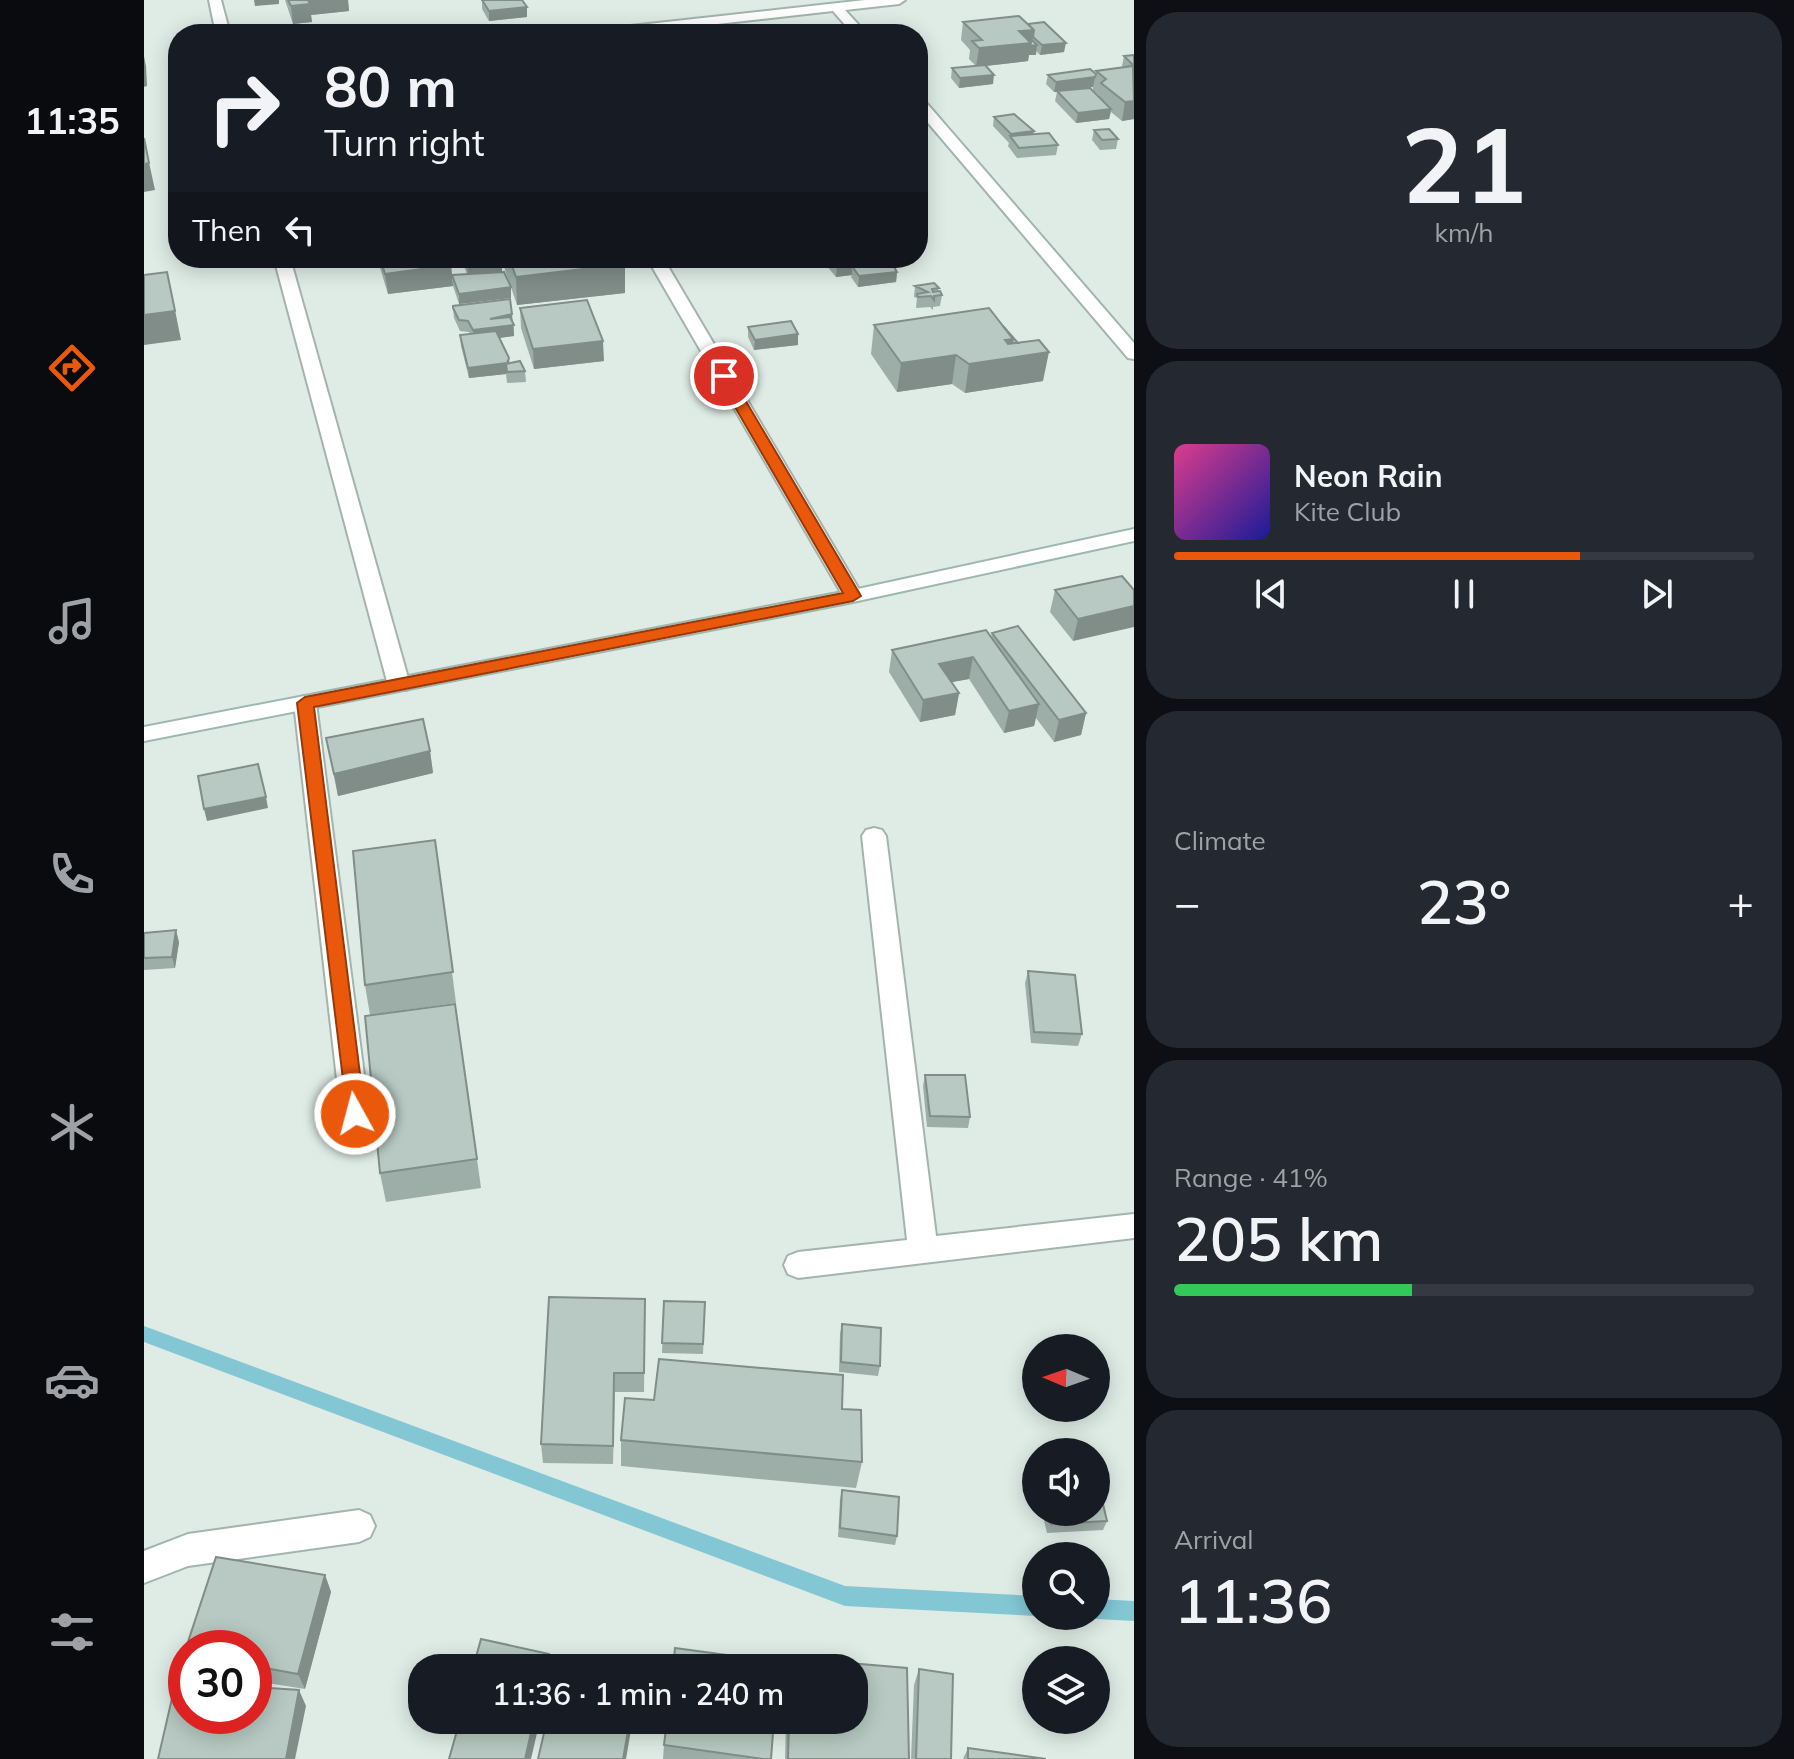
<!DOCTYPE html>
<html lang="en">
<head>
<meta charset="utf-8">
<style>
	body { margin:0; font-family:Mulish,sans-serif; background:#242831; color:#f1f3f6; height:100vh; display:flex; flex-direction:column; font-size:30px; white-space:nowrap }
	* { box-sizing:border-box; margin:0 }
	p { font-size:26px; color:#9ea1a6 }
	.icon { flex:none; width:44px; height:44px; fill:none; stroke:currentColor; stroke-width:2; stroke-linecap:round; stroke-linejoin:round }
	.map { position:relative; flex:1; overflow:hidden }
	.panel { display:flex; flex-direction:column; gap:12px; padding:12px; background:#0d0f14; width:660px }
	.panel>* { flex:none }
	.guide { position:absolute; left:24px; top:24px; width:760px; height:244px; border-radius:32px; box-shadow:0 4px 20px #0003; background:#171b24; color:#f1f3f6; overflow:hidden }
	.needle { width:52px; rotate:272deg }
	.fabs { position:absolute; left:878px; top:1334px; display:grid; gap:16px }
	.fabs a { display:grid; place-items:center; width:88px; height:88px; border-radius:50%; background:#171b24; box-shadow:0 4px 20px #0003; font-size:40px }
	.speed { position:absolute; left:24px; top:1630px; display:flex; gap:16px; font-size:40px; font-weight:700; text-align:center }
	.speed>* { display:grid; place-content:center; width:104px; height:104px; border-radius:50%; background:#171b24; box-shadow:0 4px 20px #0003; line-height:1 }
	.speed .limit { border:12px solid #d22; background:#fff; color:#111 }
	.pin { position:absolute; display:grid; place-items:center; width:68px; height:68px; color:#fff; margin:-34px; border:4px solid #fff; border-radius:50%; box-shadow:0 2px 8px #0007 }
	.me { position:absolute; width:88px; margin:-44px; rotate:353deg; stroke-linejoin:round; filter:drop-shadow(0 0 6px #0008) }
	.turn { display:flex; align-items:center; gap:28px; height:168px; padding:0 24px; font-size:36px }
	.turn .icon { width:104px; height:104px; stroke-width:2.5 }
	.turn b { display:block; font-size:56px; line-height:68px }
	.then { display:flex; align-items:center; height:76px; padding:0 24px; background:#0003; gap:16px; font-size:30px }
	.big { font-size:60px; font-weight:600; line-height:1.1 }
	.panel .card { flex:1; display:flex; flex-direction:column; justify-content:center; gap:12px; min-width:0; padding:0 28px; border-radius:32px; background:#242831 }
	.panel .dial { align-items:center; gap:0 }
	.dial b { font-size:104px; line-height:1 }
	.song { display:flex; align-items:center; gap:24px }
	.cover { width:96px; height:96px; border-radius:12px; background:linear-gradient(135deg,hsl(330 70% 55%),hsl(240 70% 35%)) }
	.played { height:8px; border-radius:4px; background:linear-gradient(90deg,#ea580c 70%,#363941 70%) }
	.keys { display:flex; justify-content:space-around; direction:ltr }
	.heat { display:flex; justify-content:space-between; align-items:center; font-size:44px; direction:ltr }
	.charge { height:12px; border-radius:6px; background:linear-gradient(90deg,#34c759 41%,#363941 0) }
	.trip { position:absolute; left:264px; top:1654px; width:460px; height:80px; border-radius:32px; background:#171b24; box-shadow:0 4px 20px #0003; font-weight:600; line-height:80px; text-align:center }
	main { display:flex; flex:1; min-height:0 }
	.tab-bar { display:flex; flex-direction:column; width:144px; justify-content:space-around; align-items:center; background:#090b0e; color:#9ea1a6 }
	.tab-bar .icon { width:56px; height:56px }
	.tab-bar .current { color:#ea580c }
	.tab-bar b { font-size:36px; color:#f1f3f6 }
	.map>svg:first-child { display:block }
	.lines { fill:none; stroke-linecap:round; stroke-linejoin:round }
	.stream { fill:#83c7d5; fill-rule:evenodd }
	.street-casing { stroke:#a2b4ad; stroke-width:4 }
	.secondary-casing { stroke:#9db8af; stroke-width:4 }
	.street { fill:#fff; fill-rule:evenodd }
	.secondary { fill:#fff; fill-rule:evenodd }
	.wall { fill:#9dada7; fill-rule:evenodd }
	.shaded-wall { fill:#808d88 }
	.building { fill:#b7c9c2; stroke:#808d88; stroke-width:2 }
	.route { fill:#ea580c; stroke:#983908; stroke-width:2 }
</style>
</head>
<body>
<main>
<nav class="tab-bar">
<b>11:35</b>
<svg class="icon current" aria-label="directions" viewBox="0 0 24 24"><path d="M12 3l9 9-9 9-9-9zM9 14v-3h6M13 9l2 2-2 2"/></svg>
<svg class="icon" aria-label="music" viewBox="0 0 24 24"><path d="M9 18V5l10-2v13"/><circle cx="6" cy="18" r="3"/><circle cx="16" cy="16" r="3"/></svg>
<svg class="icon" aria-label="phone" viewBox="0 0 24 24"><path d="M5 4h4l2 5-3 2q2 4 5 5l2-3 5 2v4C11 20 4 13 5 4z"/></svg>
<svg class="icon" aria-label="climate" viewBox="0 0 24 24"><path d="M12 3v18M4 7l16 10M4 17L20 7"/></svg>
<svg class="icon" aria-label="car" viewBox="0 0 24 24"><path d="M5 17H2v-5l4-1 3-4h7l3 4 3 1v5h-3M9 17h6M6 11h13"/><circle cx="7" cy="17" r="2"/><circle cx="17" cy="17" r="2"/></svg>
<svg class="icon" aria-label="filters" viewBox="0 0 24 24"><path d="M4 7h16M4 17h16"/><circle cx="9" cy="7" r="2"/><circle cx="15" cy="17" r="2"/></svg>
</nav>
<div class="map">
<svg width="990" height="1759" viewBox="0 0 990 1759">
	<rect width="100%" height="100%" fill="#dfece6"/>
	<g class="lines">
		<g class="stream">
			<polygon points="0,1326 701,1586 892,1596 892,1616 701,1606 0,1342"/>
			<polygon points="952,1599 990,1601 990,1621 952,1619 945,1616 952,1616"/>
		</g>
		<defs>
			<g id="street">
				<polygon points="65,0 77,0 86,34 72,34"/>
				<polygon points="721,0 761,0 755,4 701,10 723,34 709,34 689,11 485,34 443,34 450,30"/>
				<polygon points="774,98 779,99 990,343 990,359 984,358 774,111"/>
				<polygon points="130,258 146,258 266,685 263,690 247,690 244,685"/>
				<polygon points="503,258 519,258 719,596 716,600 702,600 699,596"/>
				<polygon points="161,696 169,698 172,703 225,1114 221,1122 211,1125 201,1122 197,1114 150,703 153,698"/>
				<polygon points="730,828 738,830 742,836 792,1236 990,1214 990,1238 654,1278 644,1274 640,1265 644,1256 654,1252 763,1240 718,836 722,830"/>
				<polygon points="215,1510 226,1515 231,1526 226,1537 215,1542 44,1566 0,1583 0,1551 44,1534"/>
			</g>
			<polygon id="secondary" points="990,529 990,541 709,602 0,741 0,727 709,590"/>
		</defs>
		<use href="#street" class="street-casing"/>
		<use href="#secondary" class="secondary-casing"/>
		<use href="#street" class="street"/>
		<use href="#secondary" class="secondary"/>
	</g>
	<g class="wall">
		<polygon points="141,0 204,0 205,11 167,15 168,22 149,24"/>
		<polygon points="338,0 383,17 345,21 338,9"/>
		<polygon points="819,22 884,24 920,52 896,55 892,51 892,55 885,55 884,61 842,66 849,84 815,88 807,78 808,68 832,66 825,59 826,50 817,40"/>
		<path d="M990,55V119L978,121L967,112L965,119L932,123L911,101L913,92H910L902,84L904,75L952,74V71L980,67L978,66L980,56ZM949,87V90L955,95V97L939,88Z"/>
		<polygon points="850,117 914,145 912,155 873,158 864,146 865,143 849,126"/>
		<polygon points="950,130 974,139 972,149 956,150 948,140"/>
		<polygon points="233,258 304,258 307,265 309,286 244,294"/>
		<polygon points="317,258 356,258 358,262 358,272 367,298 315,304 309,286 308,275 323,274"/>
		<polygon points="357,258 478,258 481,293 373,305"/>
		<polygon points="683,258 735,258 737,260 737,263 753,272 752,282 714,287 707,277 708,275 692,277 682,265"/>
		<polygon points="771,286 795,288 794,291 798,295 796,306 789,307 789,310 786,307 772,308 773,298 770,297"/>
		<polygon points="309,308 368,322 370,325 370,336 356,338 365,358 365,364 381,371 382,382 363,383 362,374 325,378 317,346 316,335 326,334 325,332 316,331 310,318"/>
		<polygon points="376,308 460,361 390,369 377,328"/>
		<polygon points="730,325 899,381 821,393 808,384 753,392 727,354"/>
		<polygon points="604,327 654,345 610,350 604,337"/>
		<polygon points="978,576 929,641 906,612 911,590"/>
		<polygon points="848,633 942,713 937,735 910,742 892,718 890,726 860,733 825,679 808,682 815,693 811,715 776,722 745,672 748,650 847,637"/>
		<polygon points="182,738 286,751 289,773 194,796"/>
		<polygon points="291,840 312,1003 226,1015 221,985"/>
		<polygon points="0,933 35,942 31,968 0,970"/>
		<polygon points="884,971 938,1034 934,1046 887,1043 881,983"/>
		<polygon points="781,1075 826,1117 824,1128 783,1127 779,1086"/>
		<polygon points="333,1159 337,1188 242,1202 236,1173"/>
		<polygon points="501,1299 500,1392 471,1392 469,1464 399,1463 397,1444"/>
		<polygon points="520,1301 561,1302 559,1354 518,1353"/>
		<polygon points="698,1324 736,1366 734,1376 695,1372 696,1334"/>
		<polygon points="698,1409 718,1462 712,1488 477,1466 477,1440"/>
		<polygon points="698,1490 753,1536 751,1545 694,1537 696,1499"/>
		<polygon points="898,1512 952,1512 963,1521 959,1530 903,1533"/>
		<polygon points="72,1557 181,1575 187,1592 161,1689 110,1681 110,1648 42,1648 42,1658 40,1654"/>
		<polygon points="646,1658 763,1668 765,1759 641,1759 642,1720 710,1720 710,1668 645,1668"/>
		<polygon points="775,1669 807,1759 767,1759 770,1685"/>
		<polygon points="520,1745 627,1759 519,1759"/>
		<polygon points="824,1748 902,1759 819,1759"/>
	</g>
	<g class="shaded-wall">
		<polygon points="110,0 135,0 135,4 111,6"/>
		<polygon points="164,0 204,0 205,11 167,15 168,22 149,24 147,6"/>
		<polygon points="383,7 383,17 345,21 345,11"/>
		<polygon points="890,30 888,46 893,45 892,55 885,55 884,61 832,67 835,48 875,31"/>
		<polygon points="922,43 920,52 896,55 898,45"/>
		<polygon points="0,56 2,66 3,86 0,87"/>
		<polygon points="850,75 849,84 815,88 816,78"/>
		<polygon points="951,77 949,87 910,92 912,82"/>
		<polygon points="990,101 990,119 978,121 981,102"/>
		<polygon points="967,109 965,119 932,123 934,113"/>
		<polygon points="890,131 888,141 866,136 867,134"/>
		<polygon points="4,158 11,190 0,192 0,164"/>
		<polygon points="102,258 119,258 119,259 103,262"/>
		<polygon points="737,260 736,270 708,266 708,275 692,277 693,266"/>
		<polygon points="358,262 358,273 324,276 323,265"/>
		<polygon points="481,264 481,293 373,305 372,277"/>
		<polygon points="307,265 309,286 244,294 241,274"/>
		<polygon points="753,272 752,282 714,287 715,276"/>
		<polygon points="367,287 367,298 315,304 315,294"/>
		<polygon points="29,300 37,340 0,345 0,315"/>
		<polygon points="368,314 370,336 330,341 329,330 346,319"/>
		<polygon points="654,334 654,345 610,350 611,340"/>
		<polygon points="869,339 868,346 905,352 899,381 821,393 825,364 861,340"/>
		<polygon points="459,341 460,361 390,369 389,349"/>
		<polygon points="812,355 808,384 753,392 757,363"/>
		<polygon points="365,358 366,369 364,374 362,364 362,374 325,378 324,368"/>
		<polygon points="990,606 990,627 929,641 934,619"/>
		<polygon points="829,657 825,679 792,685 795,664"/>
		<polygon points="815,693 811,715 776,722 779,700"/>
		<polygon points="895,704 890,726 860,733 865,711"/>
		<polygon points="942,713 937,735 910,742 915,720"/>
		<polygon points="286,751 289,773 194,796 190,774"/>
		<polygon points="122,797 124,808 63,821 60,809"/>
		<polygon points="32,930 35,942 31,968 28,957"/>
		<polygon points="181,1575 187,1592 161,1689 154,1674"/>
		<polygon points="405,1654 407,1668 402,1668"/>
		<polygon points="155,1690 162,1706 151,1759 142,1759"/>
		<polygon points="390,1720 396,1720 387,1759 381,1759"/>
		<polygon points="486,1720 487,1720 487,1730 482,1759 479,1759"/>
	</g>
	<g class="building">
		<polygon points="144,0 164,0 166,4 147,6"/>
		<polygon points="338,0 378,0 383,7 345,11"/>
		<polygon points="875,16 890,30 875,31 887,43 835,48 828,41 838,40 819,22"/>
		<polygon points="900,22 922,43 898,45 889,37 890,30 884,24"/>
		<polygon points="885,41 889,41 893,45 886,46 887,43"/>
		<polygon points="990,55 990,66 980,56"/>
		<polygon points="841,65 850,75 816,78 808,68"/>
		<polygon points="989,66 990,101 981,102 957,83 962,79 952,71"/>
		<polygon points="946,69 952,74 951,77 912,82 904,75"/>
		<polygon points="946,88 967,109 934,113 913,91"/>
		<polygon points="870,114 890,131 867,134 850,117"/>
		<polygon points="965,129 974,139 958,140 950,130"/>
		<polygon points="905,133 914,145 875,148 866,136"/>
		<polygon points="0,138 5,163 0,164"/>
		<polygon points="236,258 304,258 307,265 241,274"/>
		<polygon points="320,258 356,258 358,262 323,265"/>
		<polygon points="365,258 478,258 481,264 372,277"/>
		<polygon points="685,258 735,258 737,260 693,266"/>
		<polygon points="747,262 753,272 715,276 708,266"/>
		<polygon points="23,272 31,311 0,315 0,275"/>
		<polygon points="360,272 367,287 315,294 308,275"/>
		<polygon points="790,283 795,288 788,289 789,292 796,291 798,295 790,296 790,300 787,296 774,297 773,294 784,292 771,286"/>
		<polygon points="366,299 368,314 346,319 366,317 370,325 329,330 324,321 315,320 309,308 309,306"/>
		<polygon points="443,300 459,341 389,349 376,308"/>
		<polygon points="845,308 869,339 861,340 864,344 895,340 905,352 825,364 812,355 757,363 730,325"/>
		<polygon points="647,321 654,334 611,340 604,327"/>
		<polygon points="859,326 874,343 868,343 869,339"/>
		<polygon points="352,331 365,358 363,363 324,368 316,335"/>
		<polygon points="376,361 381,371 363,372 362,364"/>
		<polygon points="978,576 990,590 990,606 934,619 911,590"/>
		<polygon points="874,626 942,713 915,720 848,633"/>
		<polygon points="842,630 895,704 865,711 829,657 795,664 815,693 779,700 748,650"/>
		<polygon points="279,719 286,751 190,774 182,738"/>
		<polygon points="114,764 122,797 60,809 54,776"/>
		<polygon points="291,840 309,972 221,985 209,851"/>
		<polygon points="32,930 28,957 0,958 0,933"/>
		<polygon points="884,971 931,975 938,1034 890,1032"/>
		<polygon points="311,1004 333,1159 236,1173 221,1016"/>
		<polygon points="781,1075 821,1075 826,1117 786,1116"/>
		<polygon points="405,1297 501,1299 500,1373 470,1373 469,1446 397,1444"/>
		<polygon points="520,1301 561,1302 559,1344 518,1343"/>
		<polygon points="698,1324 737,1328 736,1366 697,1362"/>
		<polygon points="515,1359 699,1375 698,1409 717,1410 718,1462 477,1440 481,1398 510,1400"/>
		<polygon points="955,1487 963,1521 907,1524 904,1512 952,1512 952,1488"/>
		<polygon points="698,1490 755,1497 753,1536 696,1528"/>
		<polygon points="72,1557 181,1575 154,1674 110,1666 110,1648 42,1648 42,1655 40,1654"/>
		<polygon points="337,1639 405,1654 402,1668 329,1668"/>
		<polygon points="531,1648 634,1662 634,1668 529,1668"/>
		<polygon points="646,1658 763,1668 765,1759 644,1759 645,1720 710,1720 710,1668 646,1668"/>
		<polygon points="775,1669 809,1674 807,1759 772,1759"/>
		<polygon points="32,1681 42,1682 42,1716 110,1716 110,1687 155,1690 142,1759 14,1759"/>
		<polygon points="316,1720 390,1720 381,1759 305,1759"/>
		<polygon points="403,1720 486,1720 479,1759 394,1759"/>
		<polygon points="523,1720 630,1720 627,1759 619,1759 520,1745"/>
		<polygon points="824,1748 902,1759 824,1759"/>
	</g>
	<polygon class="route" points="575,373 587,376 717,596 709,601 170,707 221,1114 218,1120 211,1122 204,1120 153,703 161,697 699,593 573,376"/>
</svg>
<div class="fabs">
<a><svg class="needle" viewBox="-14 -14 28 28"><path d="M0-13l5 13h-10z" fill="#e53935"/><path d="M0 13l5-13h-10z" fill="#9ea1a6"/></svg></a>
<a><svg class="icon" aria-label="sound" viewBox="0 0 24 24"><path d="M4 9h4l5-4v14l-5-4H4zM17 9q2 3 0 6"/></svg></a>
<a><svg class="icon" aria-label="search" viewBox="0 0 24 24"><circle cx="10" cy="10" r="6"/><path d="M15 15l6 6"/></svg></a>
<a><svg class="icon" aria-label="layers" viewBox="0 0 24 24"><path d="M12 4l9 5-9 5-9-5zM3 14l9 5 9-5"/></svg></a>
</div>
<div class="speed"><div class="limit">30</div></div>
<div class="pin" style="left:580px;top:376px;background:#d93025"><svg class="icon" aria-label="arrive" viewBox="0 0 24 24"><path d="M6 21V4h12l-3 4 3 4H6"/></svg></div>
<svg class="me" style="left:211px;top:1114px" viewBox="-20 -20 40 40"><circle r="17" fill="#ea580c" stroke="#fff" stroke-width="3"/><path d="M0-11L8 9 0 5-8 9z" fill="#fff"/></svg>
<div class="trip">11:36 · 1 min · 240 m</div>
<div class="guide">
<div class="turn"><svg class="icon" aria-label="right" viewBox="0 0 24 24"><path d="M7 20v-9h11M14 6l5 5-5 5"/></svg><div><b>80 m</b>Turn right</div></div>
<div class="then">Then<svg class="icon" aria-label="left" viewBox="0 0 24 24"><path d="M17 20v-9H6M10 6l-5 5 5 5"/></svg></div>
</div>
</div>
<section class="panel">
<div class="card dial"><b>21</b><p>km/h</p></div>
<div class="card">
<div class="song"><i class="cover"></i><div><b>Neon Rain</b><p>Kite Club</p></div></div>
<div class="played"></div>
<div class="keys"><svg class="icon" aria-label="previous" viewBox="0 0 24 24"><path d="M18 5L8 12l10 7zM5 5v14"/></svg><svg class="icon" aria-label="pause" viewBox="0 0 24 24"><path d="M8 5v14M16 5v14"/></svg><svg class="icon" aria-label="next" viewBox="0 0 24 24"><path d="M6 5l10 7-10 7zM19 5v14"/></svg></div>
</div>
<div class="card"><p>Climate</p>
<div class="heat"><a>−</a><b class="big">23°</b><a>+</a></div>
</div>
<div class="card"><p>Range · 41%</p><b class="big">205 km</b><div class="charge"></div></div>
<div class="card"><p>Arrival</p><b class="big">11:36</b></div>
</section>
</main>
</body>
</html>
